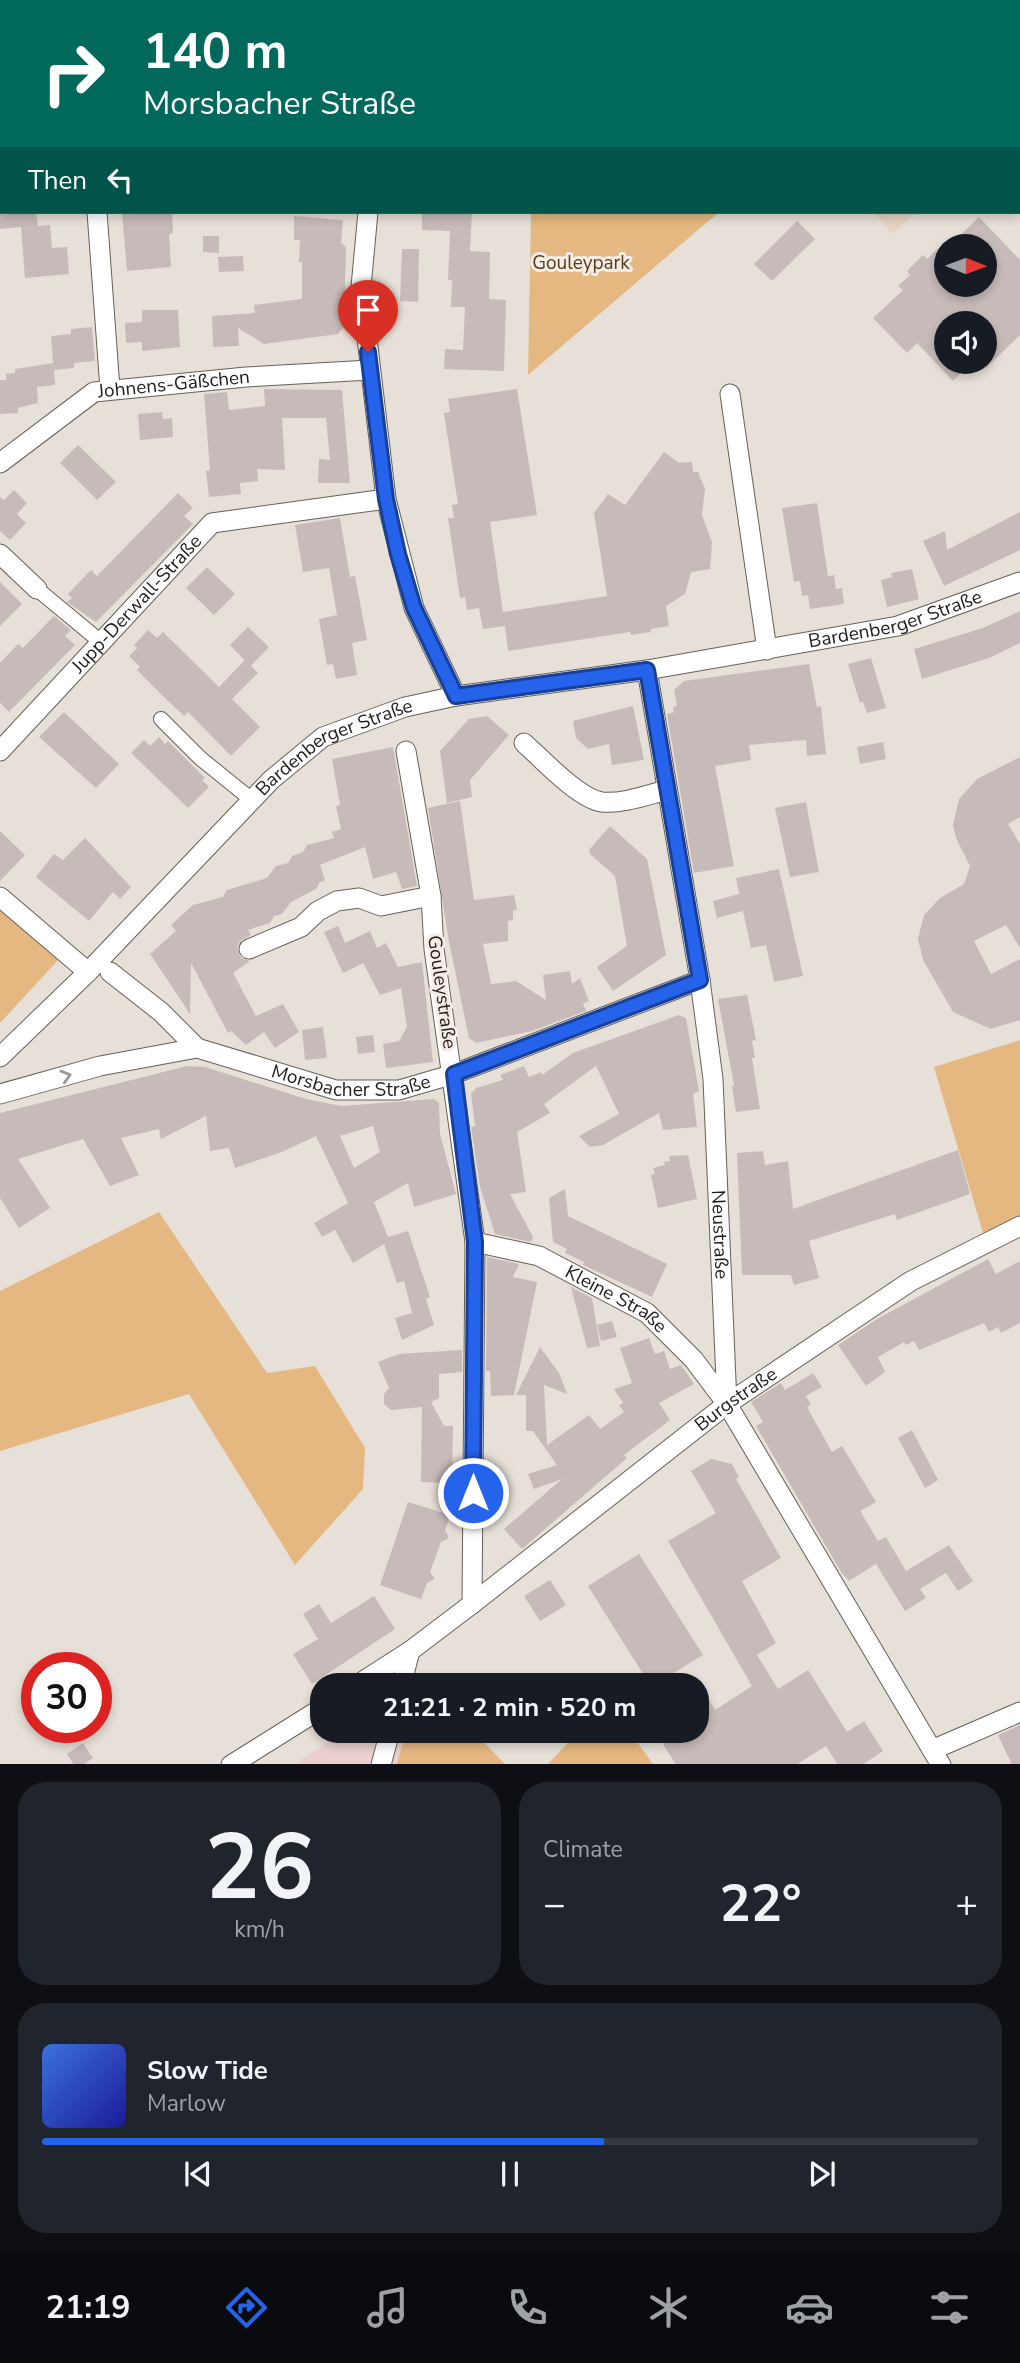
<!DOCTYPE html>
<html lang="en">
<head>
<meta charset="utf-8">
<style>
	body { margin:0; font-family:"Nunito Sans",sans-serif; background:#20242c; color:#f1f3f6; height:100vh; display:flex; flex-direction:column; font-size:26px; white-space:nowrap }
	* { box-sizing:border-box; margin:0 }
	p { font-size:23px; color:#9ea1a6 }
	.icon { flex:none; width:38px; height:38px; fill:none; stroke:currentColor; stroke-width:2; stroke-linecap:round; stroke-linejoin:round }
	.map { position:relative; height:1764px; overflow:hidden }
	.side { display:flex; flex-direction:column; gap:18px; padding:18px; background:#0d0f14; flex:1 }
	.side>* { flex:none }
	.banner { position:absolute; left:0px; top:0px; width:1020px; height:214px; box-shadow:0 4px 10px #0003; background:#00695c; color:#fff; overflow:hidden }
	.needle { width:46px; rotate:91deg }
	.controls { position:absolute; left:934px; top:234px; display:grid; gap:14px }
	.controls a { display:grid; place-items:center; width:63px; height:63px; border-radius:50%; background:#171b24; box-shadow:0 4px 10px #0003; font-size:35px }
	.speed { position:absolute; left:21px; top:1652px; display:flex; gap:14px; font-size:35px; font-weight:700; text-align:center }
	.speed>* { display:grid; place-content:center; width:91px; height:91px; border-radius:50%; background:#171b24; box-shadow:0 4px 10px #0003; line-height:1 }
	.speed .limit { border:10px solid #d22; background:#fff; color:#111 }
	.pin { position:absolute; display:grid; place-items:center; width:60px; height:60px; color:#fff; margin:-72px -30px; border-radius:50% 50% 50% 0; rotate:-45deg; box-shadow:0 0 7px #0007 }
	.pin .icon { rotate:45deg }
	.me { position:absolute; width:77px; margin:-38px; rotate:0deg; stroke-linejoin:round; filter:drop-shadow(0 0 5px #0008) }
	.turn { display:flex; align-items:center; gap:24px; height:147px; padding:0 28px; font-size:32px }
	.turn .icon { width:91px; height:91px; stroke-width:2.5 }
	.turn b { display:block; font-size:49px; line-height:60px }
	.then { display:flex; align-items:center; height:66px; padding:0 28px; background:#0003; gap:14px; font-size:26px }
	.big { font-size:52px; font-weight:700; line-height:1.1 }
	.side .card { flex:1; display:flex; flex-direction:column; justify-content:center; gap:10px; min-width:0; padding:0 24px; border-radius:28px; background:#20242c }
	.side .dial { align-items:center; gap:0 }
	.dial b { font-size:91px; line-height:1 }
	.song { display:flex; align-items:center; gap:21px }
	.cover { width:84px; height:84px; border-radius:10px; background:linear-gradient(135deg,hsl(220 70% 55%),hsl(240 70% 35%)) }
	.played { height:7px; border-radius:4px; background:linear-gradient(90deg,#2563eb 60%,#363941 60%) }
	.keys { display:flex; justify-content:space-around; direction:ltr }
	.heat { display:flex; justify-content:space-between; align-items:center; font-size:38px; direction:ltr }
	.side .tiles { flex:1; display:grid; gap:18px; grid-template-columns:1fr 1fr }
	.card:last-child { grid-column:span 2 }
	.trip { position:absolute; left:310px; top:1673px; width:399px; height:70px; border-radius:28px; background:#171b24; box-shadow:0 4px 10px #0003; font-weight:700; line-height:70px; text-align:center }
	.tab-bar { display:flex; height:112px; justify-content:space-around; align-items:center; background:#090b0e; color:#9ea1a6 }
	.tab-bar .icon { width:49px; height:49px }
	.tab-bar .on { color:#2563eb }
	.tab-bar b { font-size:32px; color:#f1f3f6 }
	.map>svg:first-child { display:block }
	.commercial { fill:#ebd0cf }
	.education { fill:#e6d4c3 }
	.green { fill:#e5b781 }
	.building { fill:#c7bbb9; fill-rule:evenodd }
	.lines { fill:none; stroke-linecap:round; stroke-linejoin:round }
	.pedestrian-casing { stroke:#666058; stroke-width:16 }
	.minor-casing { stroke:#666058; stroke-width:21 }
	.pedestrian { stroke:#fff; stroke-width:14 }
	.minor { stroke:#fff; stroke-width:19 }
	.oneway { stroke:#9b9998 }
	.route-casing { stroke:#184099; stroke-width:18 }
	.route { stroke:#2563eb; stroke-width:12 }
	.labels { text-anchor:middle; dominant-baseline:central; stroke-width:6; stroke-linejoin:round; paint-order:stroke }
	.park-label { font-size:19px; fill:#553c1c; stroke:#f5ede5 }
	.street-label { font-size:19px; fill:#201d1a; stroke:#f5ede5 }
</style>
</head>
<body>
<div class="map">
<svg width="1020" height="1765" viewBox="0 0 1020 1765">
	<rect width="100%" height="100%" fill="#e7e0d8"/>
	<polygon class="commercial" points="344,1731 406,1731 397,1764 294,1765"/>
	<polygon class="education" points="874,212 916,212 892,234"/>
	<g class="green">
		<polygon points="531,212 719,212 528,375"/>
		<polygon points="0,903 61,957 0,1023"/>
		<polygon points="1020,1040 1020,1216 983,1233 934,1067"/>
		<polygon points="159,1212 267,1373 315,1366 365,1448 363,1489 295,1565 189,1394 0,1451 0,1291"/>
		<polygon points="406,1731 473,1731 505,1764 397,1764"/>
		<polygon points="579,1731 629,1731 653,1764 548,1764"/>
	</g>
	<g class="building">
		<polygon points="0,212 36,212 38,226 50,225 52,248 67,247 69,274 25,278 21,227 0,229"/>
		<polygon points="122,212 172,214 173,233 169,234 171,267 127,271"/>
		<polygon points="422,212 472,212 470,251 490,252 489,299 506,300 504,371 444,369 445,349 463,350 465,307 451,307 452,280 448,280 450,231 422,230"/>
		<polygon points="294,216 343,220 341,243 346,247 344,326 338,334 264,344 238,328 239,346 213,347 212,316 255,313 254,305 302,299 302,262 299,262 300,240 294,240"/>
		<polygon points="979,217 1020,260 1020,335 985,369 985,324 947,324 947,362 972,362 953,381 917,343 907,353 873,318 903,290 898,286 910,275 907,271 923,255 927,259 938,248 947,257 947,285 985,285 985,247 948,247"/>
		<polygon points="797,221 815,239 772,281 754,264"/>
		<polygon points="203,236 219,236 219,253 203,252"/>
		<polygon points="402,249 419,249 418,302 400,301"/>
		<polygon points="243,256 244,271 219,272 218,257"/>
		<polygon points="142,310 178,310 180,347 142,351 142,342 126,343 125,323 142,322"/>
		<polygon points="92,327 95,361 74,363 74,368 54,370 55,385 37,387 38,403 18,408 18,413 0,414 0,380 6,380 6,374 15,373 15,369 53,363 51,336 71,334 71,329"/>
		<polygon points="264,389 342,390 350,483 318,483 319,459 330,460 326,418 282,418 285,470 257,469 258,481 240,483 241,494 209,497 206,471 210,470 204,394 227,392 229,410 265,406"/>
		<polygon points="517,389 537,515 490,522 503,612 607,596 594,513 608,494 625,505 664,452 679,463 692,462 693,472 698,472 705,489 702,515 712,542 710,569 691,572 685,594 666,606 669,626 651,629 651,632 631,635 630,632 508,651 505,626 483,629 479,608 467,610 465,597 460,598 448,518 454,518 452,505 458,504 444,413 450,412 448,399"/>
		<polygon points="162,412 163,419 172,418 173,437 140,440 138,414"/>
		<polygon points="78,445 116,482 97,500 60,463"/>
		<polygon points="14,490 27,503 17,514 26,523 10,540 0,531 0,497 4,500"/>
		<polygon points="178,493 193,508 184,516 193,524 96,622 67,602 72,598 68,594 91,570 97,576"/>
		<polygon points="817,503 828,576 834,575 836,589 842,588 844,604 810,609 808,595 802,596 800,581 794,582 782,508"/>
		<polygon points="1020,512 1020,550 944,586 923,541 945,531 947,550"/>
		<polygon points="340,518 350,577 355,576 367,640 352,643 357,675 336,679 333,664 327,665 319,619 337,615 329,568 303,572 295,525"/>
		<polygon points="207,567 235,594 214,615 186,588"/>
		<polygon points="912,569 919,599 887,607 881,580 892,577 891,573"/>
		<polygon points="0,582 22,604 0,626"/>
		<polygon points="1020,611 1020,643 989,658 922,679 914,649 983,628"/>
		<polygon points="54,616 71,630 65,636 75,645 9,712 0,703 0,663 18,644 23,648"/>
		<polygon points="248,627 269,647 251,666 258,673 232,699 260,727 231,756 188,712 184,716 167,700 137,670 140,667 129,656 137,648 134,645 148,630 157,638 163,632 219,687 245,660 247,663 230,645"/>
		<polygon points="871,658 886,708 867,713 863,702 860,703 848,664"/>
		<polygon points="809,664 817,707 821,706 826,754 807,756 806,740 749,745 751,760 715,766 734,866 694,873 667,714 674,712 673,707 677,706 674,690 684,681"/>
		<polygon points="633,706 644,760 612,765 609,744 588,749 576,738 573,721"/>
		<polygon points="64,712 119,764 96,788 39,737"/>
		<polygon points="487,716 509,735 470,780 472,797 447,803 440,751 469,719"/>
		<polygon points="159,737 165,744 168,741 205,778 202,780 209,787 188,808 131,753 144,740 150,746"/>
		<polygon points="883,742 886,759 860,764 857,747"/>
		<polygon points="393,747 417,886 402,889 396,872 373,879 365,847 320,865 325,880 320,882 316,889 291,902 282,914 274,916 270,923 248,930 251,935 240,941 237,948 241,958 250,961 233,973 256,1016 283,1004 299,1032 275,1048 264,1032 246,1045 231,1031 228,1033 191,963 190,1014 150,954 176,931 171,925 193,905 223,897 227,890 267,878 276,866 288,863 292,856 303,852 307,845 334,838 332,832 341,829 336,806 340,805 332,759"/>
		<polygon points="1020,757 1020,817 1008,824 1020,844 1020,948 1006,925 974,941 991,974 1020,959 1020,1020 991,1029 953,1012 923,960 918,939 924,915 940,898 964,884 970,866 956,838 953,825 959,799 977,779"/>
		<polygon points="460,801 474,900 514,895 517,910 513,910 513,920 508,921 508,941 483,944 491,984 516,981 546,1000 543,975 570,971 572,984 580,978 589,1001 583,1004 586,1011 532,1031 476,1043 469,1038 449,942 428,808"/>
		<polygon points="806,802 819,872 790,877 775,808"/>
		<polygon points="610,826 647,859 666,955 613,991 597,967 627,946 615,876 590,854 589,850"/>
		<polygon points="0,831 25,855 0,881"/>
		<polygon points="85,838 131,887 120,899 113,892 89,921 36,877 54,854 63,860"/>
		<polygon points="779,869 803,976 774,982 766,945 751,948 743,911 717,918 713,901 739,894 736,878"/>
		<polygon points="338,926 345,943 370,931 377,948 386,943 398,967 422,962 433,1062 386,1068 383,1044 399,1041 407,1027 401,988 380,995 363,963 343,973 324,932"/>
		<polygon points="747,995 756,1040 752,1041 755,1058 752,1058 760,1109 736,1112 732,1086 734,1085 718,999"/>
		<polygon points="679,1015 686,1018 699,1091 693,1094 697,1127 663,1130 659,1113 603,1145 590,1147 579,1136 619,1114 596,1066 544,1104 550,1113 517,1132 526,1192 510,1194 533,1237 531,1242 495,1234 480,1187 471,1127 475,1126 471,1094 476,1088 503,1080 500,1075 524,1066 529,1077 541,1072 542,1075 573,1053"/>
		<polygon points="323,1027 327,1058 305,1060 302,1030"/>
		<polygon points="373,1035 375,1052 358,1054 356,1037"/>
		<path d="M187,1066L205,1067L306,1099L341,1106L434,1099L439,1103L440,1134L456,1194L414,1207L408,1183L374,1202L388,1237L408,1231L430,1297L426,1299L434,1325L402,1340L395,1318L412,1313L404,1281L397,1283L384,1244L353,1263L335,1230L322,1237L314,1223L348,1203L316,1136L284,1151L235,1168L229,1148L210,1151L206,1116L161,1139L159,1129L121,1138L139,1175L110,1186L83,1139L18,1159L50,1208L19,1228L0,1198V1113ZM373,1126L380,1152L354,1168L340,1136Z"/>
		<polygon points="958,1150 970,1194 897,1220 895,1214 809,1241 819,1278 794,1285 791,1275 742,1275 737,1153 763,1151 765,1165 788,1161 793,1209"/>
		<polygon points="688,1155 697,1199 658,1208 651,1175 655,1174 653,1168 665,1165 664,1162 670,1161 669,1156"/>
		<polygon points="565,1189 568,1216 667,1264 652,1297 583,1265 584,1262 565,1253 567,1249 553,1242 549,1198"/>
		<polygon points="487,1257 519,1264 513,1277 537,1282 514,1395 491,1396 490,1371 486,1371"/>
		<polygon points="988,1259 996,1274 1020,1261 1020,1323 1001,1333 998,1327 989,1332 984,1323 919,1350 914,1341 906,1345 904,1342 878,1357 885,1372 866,1386 838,1345 877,1319"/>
		<polygon points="571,1287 592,1298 600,1346 587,1348"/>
		<polygon points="612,1321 617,1337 601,1341 597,1325"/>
		<polygon points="649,1338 655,1354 664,1351 670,1369 681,1365 694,1384 659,1403 670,1420 624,1455 627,1458 522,1549 504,1529 562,1479 534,1489 528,1474 557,1465 533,1431 526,1431 526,1395 516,1395 540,1347 559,1373 567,1394 544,1385 547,1445 589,1415 600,1429 624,1412 619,1405 623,1403 614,1389 632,1383 620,1348"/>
		<polygon points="462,1350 462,1372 439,1374 439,1398 431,1402 444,1426 453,1426 452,1483 421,1482 422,1407 391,1410 384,1404 384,1394 389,1388 378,1362 399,1354"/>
		<polygon points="813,1373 822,1387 806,1396 811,1405 807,1407 832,1452 842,1446 876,1502 860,1511 878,1541 886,1537 906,1571 949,1545 973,1581 958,1591 946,1573 920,1589 926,1598 905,1611 876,1564 849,1581 841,1572 756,1426 763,1422 751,1402 781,1383 785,1390"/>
		<polygon points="912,1430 938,1480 925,1488 898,1438"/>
		<polygon points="711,1459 732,1464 739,1477 736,1479 781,1558 742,1581 776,1643 757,1655 778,1689 808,1670 847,1732 864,1721 883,1751 862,1765 838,1765 826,1746 796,1765 676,1765 655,1731 696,1731 696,1703 707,1697 715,1710 752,1686 668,1541 716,1513 691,1471"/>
		<polygon points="408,1502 450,1515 445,1530 449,1538 441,1542 430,1572 435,1579 427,1583 421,1599 380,1585"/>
		<polygon points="639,1554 703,1655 654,1685 650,1685 588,1586"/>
		<polygon points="550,1580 566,1605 540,1621 524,1596"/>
		<polygon points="374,1596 395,1629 312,1684 293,1654 318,1639 303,1614 319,1604 331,1623"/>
		<polygon points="1020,1725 1020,1765 1012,1765 998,1735"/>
		<polygon points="83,1743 93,1758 83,1765 74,1765 67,1754"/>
	</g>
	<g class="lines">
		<defs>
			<g id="pedestrian">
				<polyline points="37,589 101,642"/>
				<polyline points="161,719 200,758 252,800"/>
			</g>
			<g id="minor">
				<polyline points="235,0 237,2"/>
				<polyline points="1016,0 1016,2"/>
				<polyline points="428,2 429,0"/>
				<polyline points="1000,2 1002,0"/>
				<polyline points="1018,16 1020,25"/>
				<polyline points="1018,41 1020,43"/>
				<polyline points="0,55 2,54"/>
				<polyline points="1018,88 1020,86"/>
				<polyline points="97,212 110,389"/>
				<polyline points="368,212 361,287 386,499 414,608 456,696"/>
				<polyline points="730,394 767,650"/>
				<path id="s1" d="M0,463L94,392L246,377L370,370"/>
				<polyline points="0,554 37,589"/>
				<path id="s2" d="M647,670L700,980L713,1079L727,1404L941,1765"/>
				<path d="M524,743C542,759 579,799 602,802C623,804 647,795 667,790"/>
				<path id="s3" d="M0,751L212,523L386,499"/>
				<polyline points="0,897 88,972"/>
				<polyline points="249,949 301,927 318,911 337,901 359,898 381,906 431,896"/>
				<polyline points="110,972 161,1012 197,1048"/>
				<path id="s4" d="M0,1057L88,972L271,780L323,737L405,707L456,696L647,670L898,626L1020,582"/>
				<path id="s5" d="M0,1094L100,1066L197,1048L336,1090H399L454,1074L700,980"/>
				<path id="s6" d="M475,1242L539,1256L647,1313L694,1360L727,1404"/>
				<path id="s7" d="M472,1604L727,1404L911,1281L1020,1226"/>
				<polyline points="357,1685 410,1651"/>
				<polyline points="401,1685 410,1651 472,1604 475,1242 434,949 431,896 406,751"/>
				<polyline points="932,1750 1020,1712"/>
				<polyline points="231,1765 322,1708"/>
				<polyline points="381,1765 390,1731"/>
			</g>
		</defs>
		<use href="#pedestrian" class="pedestrian-casing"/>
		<use href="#minor" class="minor-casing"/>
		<use href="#pedestrian" class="pedestrian"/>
		<use href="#minor" class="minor"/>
	</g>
	<defs><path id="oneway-chevron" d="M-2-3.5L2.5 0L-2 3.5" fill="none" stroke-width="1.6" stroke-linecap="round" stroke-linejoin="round" transform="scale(1.75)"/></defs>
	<use class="oneway" href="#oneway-chevron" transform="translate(66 1076) rotate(-16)"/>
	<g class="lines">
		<defs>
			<polyline id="route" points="368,352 386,499 398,554 414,608 456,696 647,670 700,980 454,1074 475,1242 473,1493"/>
		</defs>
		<use href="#route" class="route-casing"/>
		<use href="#route" class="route"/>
	</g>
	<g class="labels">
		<g class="park-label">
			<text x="581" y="263">Gouleypark</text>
		</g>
		<g class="street-label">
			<text stroke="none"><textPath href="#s1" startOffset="198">Johnens-Gäßchen</textPath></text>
			<text stroke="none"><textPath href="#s3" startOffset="201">Jupp-Derwall-Straße</textPath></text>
			<text stroke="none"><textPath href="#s4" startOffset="1041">Bardenberger Straße</textPath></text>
			<text stroke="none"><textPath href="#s4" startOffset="460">Bardenberger Straße</textPath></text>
			<text transform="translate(442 992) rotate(82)">Gouleystraße</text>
			<text stroke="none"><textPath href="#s5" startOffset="362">Morsbacher Straße</textPath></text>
			<text stroke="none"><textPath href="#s2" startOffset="570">Neustraße</textPath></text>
			<text stroke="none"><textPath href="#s6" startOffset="154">Kleine Straße</textPath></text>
			<text stroke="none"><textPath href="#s7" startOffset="334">Burgstraße</textPath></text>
		</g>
	</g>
</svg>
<div class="controls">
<a><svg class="needle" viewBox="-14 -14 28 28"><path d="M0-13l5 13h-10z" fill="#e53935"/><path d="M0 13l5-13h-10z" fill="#9ea1a6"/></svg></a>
<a><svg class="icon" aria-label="sound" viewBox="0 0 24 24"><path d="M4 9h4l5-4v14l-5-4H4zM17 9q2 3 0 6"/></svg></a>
</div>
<div class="speed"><div class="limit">30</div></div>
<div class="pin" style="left:368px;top:352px;background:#d93025"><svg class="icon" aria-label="arrive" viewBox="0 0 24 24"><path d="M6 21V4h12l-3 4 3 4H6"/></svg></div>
<svg class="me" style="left:473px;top:1493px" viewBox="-20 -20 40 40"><circle r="17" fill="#2563eb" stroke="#fff" stroke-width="3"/><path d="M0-11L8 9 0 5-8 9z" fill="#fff"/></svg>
<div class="trip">21:21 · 2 min · 520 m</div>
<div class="banner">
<div class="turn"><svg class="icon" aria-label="right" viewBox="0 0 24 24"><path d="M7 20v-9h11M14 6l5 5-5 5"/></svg><div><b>140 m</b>Morsbacher Straße</div></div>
<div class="then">Then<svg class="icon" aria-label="left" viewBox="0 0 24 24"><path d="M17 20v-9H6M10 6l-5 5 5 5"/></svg></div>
</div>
</div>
<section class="side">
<div class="tiles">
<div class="card dial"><b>26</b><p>km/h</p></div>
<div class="card"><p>Climate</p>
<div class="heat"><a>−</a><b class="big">22°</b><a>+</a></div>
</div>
<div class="card">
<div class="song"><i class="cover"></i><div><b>Slow Tide</b><p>Marlow</p></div></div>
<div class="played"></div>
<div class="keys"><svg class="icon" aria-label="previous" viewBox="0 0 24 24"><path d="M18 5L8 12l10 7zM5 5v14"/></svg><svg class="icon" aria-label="pause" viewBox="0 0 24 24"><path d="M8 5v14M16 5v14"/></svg><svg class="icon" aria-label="next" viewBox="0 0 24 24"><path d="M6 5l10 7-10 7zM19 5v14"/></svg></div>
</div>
</div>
</section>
<nav class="tab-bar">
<b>21:19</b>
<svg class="icon on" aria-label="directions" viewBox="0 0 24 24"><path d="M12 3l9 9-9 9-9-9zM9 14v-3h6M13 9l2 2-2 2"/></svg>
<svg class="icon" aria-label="music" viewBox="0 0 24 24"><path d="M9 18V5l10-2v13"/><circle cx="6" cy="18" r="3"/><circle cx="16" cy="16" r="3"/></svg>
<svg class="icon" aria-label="phone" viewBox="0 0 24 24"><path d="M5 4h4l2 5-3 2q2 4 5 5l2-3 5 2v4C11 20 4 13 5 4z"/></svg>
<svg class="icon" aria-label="climate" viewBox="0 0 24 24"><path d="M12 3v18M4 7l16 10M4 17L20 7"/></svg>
<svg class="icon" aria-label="car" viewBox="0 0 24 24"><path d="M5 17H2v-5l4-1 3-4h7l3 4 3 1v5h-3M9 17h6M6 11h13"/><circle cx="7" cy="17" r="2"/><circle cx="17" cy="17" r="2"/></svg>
<svg class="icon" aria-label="filters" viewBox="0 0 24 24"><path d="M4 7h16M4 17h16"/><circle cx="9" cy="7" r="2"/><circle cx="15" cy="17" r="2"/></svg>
</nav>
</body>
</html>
